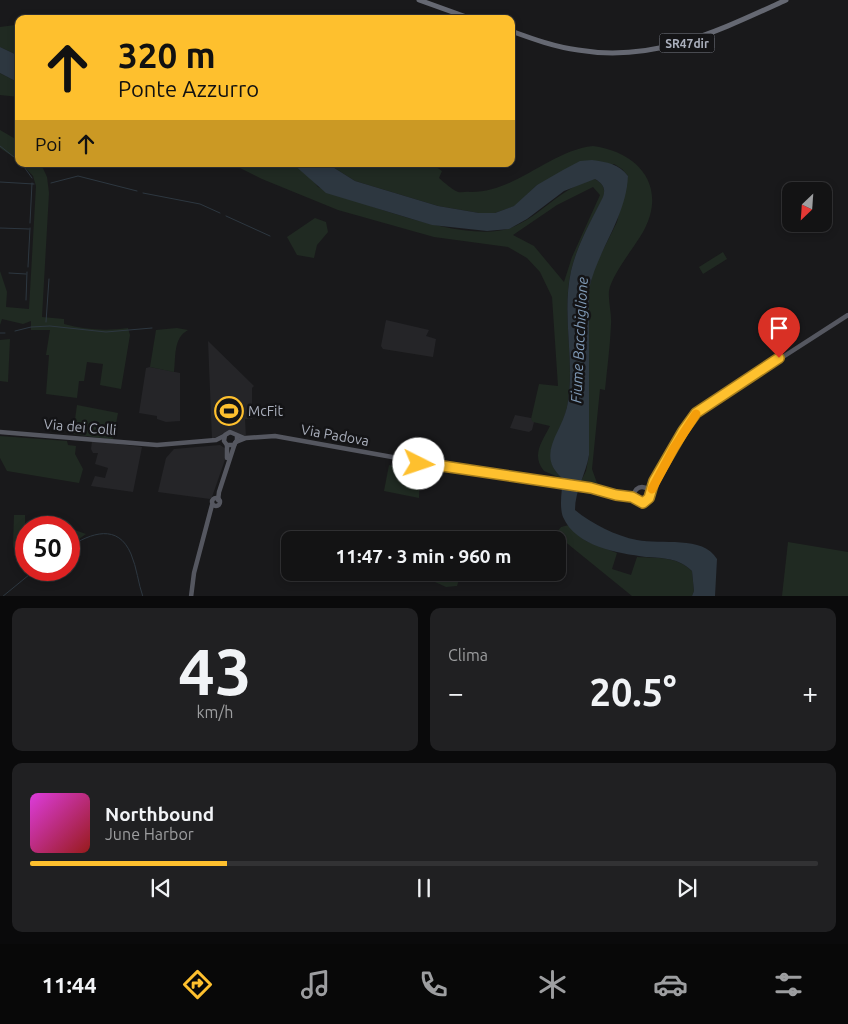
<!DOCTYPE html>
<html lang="it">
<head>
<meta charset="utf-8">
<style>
	body { margin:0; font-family:Ubuntu,sans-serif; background:#202022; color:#f1f3f6; height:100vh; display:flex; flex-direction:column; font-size:19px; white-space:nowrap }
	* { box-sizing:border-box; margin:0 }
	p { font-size:16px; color:#9d9ea0 }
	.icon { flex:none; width:28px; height:28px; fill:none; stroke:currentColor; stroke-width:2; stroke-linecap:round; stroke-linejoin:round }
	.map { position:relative; height:596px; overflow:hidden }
	.sheet { display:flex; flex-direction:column; gap:12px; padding:12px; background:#0a0a0b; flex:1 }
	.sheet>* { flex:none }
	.banner { position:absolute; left:15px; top:15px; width:500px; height:152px; border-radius:10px; box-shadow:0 2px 8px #0003,0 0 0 1px #323234; background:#fec02e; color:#111; overflow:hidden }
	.needle { width:32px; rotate:205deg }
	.fabs { position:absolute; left:782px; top:182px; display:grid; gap:10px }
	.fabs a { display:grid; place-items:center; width:50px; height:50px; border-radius:10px; background:#131314; box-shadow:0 2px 8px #0003,0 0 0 1px #323234; font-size:25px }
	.speed { position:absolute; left:15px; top:516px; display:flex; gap:10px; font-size:25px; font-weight:700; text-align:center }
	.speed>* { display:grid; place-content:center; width:65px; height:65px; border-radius:50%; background:#131314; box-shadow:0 2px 8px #0003,0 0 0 1px #323234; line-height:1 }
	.speed .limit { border:8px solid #d22; background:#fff; color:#111 }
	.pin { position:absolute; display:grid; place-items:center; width:42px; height:42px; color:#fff; margin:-51px -21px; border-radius:50% 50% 50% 0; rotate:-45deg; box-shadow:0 0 5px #0007 }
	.pin .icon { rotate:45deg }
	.me { position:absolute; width:55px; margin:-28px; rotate:94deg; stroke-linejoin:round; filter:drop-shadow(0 0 4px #0008) }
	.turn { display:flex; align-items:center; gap:18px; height:105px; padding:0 20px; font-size:22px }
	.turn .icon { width:65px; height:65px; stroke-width:2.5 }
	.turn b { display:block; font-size:35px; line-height:42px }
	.then { display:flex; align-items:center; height:48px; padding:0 20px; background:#0003; gap:10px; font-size:19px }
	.big { font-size:38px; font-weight:700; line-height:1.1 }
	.sheet .card { flex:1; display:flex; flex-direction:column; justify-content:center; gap:8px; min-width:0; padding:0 18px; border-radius:10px; background:#202022 }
	.sheet .dial { align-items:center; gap:0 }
	.dial b { font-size:65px; line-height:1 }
	.song { display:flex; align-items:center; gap:15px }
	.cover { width:60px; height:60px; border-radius:8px; background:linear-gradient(135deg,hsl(300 70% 55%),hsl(0 70% 35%)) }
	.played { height:5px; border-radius:2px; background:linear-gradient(90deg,#fec02e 25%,#323234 25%) }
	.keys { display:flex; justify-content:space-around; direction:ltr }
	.heat { display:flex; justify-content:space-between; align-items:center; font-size:28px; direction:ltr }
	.sheet .tiles { flex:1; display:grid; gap:12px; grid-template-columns:1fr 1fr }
	.card:last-child { grid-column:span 2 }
	.trip { position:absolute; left:281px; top:531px; width:285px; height:50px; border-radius:10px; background:#131314; box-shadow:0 2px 8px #0003,0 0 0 1px #323234; font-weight:700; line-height:50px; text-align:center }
	.tabs { display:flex; height:80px; justify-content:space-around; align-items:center; background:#080808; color:#9d9ea0 }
	.tabs .icon { width:35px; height:35px }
	.tabs .on { color:#fec02e }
	.tabs b { font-size:22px; color:#f1f3f6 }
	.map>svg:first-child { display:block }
	.built { fill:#252528 }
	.green { fill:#202a22; fill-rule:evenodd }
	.water { fill:#2d3740 }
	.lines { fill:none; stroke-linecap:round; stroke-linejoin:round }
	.stream { stroke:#2d3740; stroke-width:1 }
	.major { stroke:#555760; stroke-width:4.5 }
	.highway { stroke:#656872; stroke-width:5 }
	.route-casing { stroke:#a57d1e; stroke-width:12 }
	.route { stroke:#fec02e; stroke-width:9 }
	.slow { stroke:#f59e0b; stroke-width:9 }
	.labels { text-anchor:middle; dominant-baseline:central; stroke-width:5; stroke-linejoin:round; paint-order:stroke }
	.shield { fill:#141416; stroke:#7d808a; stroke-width:1 }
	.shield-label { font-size:12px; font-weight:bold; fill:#aaafbc }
	.poi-label { font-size:14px; fill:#aaafbc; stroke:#141416; text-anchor:start }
	.street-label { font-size:14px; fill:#aaafbc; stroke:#141416 }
	.water-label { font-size:15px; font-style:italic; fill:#809bb8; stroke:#141416 }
</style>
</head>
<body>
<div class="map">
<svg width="848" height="597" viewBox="0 0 848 597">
	<rect width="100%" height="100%" fill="#19191b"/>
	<g class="built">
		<polygon points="386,320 429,330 426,336 436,339 433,357 383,349 381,346"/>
		<polygon points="208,341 254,386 252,388 252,419 245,419 246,437 229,431 212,439"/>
		<polygon points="150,367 180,373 180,421 166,422 157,419 157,416 139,413 146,368"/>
		<polygon points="515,415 531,418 534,422 532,430 529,432 510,428"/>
		<polygon points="92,441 142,447 133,492 91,486 95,476 105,478 108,468 95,464 98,453 93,453 91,449"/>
		<polygon points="220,445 226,449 227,454 212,497 210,499 158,492 166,458 174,449"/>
	</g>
	<g class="green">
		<polygon points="15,25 19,26 19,56 0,47 0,27"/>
		<polygon points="0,73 19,83 19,97 0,95"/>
		<polygon points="0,130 19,141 19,161 0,148"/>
		<path d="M593,146C639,152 668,187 643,232C635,246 611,276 609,291C608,302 612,314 611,325C610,347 607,369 605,390L600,389L592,469L597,483L581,481L586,471L589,455V289L594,268L617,222L628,176L622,169L614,164L537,185L515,206L495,213H479L438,206L355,181L328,164H432L442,171L439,178C445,183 451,189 458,192C462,193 466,191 470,192C515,193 549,151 593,146Z"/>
		<path d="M22,164H41L47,177L49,193L42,317L64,319V324C86,330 106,331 128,328L130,335L121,389L100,385L103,364L87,362L84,381H79L77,398L46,394L49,355H46L50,330H31V321L23,324L2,319L0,325V271L7,292L6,307L29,309L36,186L33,176Z"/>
		<path d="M232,164H293L311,178L318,187C363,203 464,244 510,228C541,217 561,186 595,179C603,184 606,188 603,198C591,221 577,245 571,271C561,316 576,362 567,407C562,433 536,456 563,479L544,471C531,455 542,442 550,426L533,422L531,419L539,384L558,386L552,297L540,272L527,258L508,247L434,237L338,210L262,179ZM593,187L600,195L572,257L564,282L534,246L513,235L557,205Z"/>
		<polygon points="315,218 326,222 328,232 317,245 314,258 297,255 287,237"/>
		<polygon points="723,252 727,259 703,274 699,267"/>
		<path d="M177,328L188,330C173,338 176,357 174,372L150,367L156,330Z"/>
		<polygon points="10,339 8,382 0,381 0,340"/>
		<polygon points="77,405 118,413 113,440 73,434"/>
		<polygon points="0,436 67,441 68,445 76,446 75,454 83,469 79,483 7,471 0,458"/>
		<polygon points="389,465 420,472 419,498 384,491"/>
		<polygon points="14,515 25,515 26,568 16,560 13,545"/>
		<path d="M569,525L586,541L617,553L612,569L631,575L637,557C656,558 677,556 692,571L694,591L692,596H632L563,540L558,531L561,527Z"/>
		<polygon points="69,528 86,534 69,546"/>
		<polygon points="788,542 848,552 848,596 782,596"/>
		<polygon points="436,573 461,573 457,586 446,587 435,582"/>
	</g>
	<g class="water">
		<polygon points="0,47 19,56 19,83 0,73"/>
		<path d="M592,160C607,162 619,164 628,176C626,218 598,249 589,289V455C586,474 575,490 575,510C592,524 616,536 637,540C661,545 703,535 717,559L715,596H692L694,591L692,571C679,558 663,558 646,557C618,553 576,547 563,517C559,506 562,490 563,479C535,455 561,434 567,407C576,363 561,317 571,271C577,245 591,221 603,197C606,188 603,184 595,179L564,191L527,219L509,229L487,231L432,225L326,193L293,164H328L355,181L438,206L479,213H495L514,206L537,185L563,170L580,161Z"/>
	</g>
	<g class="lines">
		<g class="stream">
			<polyline points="0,146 19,161"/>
			<polyline points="22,164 32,178"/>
			<polyline points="0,182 34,184"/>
			<polyline points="51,183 78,176 137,191"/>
			<polyline points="143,193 200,204 220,213"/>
			<polyline points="226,216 270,236"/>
			<polyline points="30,223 32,183"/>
			<polyline points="0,228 29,229"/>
			<polyline points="28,267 30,228"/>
			<polyline points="9,273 26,274"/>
			<polyline points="26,300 27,272"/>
			<polyline points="46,322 49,279"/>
			<polyline points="15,331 31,327 50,326 106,332 152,328"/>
			<polyline points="0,333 5,333"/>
			<path d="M69,547C91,533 118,523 131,554C137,568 138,583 143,597"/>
			<polyline points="2,597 35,570"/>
		</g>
		<g class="major">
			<polyline points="0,432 157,445 216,440 224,436"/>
			<polyline points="237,436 237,440 234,445 227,445 224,441 225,435 230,432 244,438"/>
			<polyline points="236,442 246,438 275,436 420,462"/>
			<polyline points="227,445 227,458"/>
			<circle cx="424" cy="465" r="5"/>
			<polyline points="429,464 591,488 634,498"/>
			<circle cx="642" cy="495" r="8"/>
			<path d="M650,494C663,466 677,434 699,411L848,315"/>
			<circle cx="216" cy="502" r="4"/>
			<polyline points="218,500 219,492 235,443"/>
			<polyline points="191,597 194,573 212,505"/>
		</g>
		<g class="highway">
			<polyline points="419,0 472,19"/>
			<path d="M511,31C533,39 555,47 578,50C654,63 718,31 786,0"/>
		</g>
	</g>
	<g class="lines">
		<defs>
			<polyline id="route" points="419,464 425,460 429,464 591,488 616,495 632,497 643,503 649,498 654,481 683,431 696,413 779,358"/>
		</defs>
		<use href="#route" class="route-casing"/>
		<use href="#route" class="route"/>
		<polyline class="slow" points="652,489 674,448 696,414"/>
	</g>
	<defs>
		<symbol id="stadium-ring" viewBox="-11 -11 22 22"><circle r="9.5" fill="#141416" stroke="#fec02e" stroke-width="1.5"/><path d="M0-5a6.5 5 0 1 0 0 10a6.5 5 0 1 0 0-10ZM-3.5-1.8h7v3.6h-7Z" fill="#fec02e"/></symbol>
	</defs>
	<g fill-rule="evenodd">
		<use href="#stadium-ring" x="213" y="395" width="32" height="32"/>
	</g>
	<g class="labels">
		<rect class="shield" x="659.5" y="33.5" width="55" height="19" rx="4"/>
		<g class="shield-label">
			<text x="687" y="43">SR47dir</text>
		</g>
		<g class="poi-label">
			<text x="248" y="411">McFit</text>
		</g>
		<g class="street-label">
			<text transform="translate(80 427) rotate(5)">Via dei Colli</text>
			<text transform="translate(335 435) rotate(10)">Via Padova</text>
		</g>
		<g class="water-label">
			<text transform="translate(579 340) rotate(-87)">Fiume Bacchiglione</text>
		</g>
	</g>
</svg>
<div class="fabs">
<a><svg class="needle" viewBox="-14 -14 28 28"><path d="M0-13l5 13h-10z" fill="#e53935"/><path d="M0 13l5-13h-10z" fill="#9d9ea0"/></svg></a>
</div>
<div class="speed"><div class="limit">50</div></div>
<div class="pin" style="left:779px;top:358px;background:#d93025"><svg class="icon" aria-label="arrive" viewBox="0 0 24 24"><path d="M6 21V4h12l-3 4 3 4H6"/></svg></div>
<svg class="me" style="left:419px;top:464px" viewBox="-20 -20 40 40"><circle r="19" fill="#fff"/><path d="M0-13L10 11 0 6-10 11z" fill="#fec02e"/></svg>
<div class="trip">11:47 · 3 min · 960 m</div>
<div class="banner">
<div class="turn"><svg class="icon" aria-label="ahead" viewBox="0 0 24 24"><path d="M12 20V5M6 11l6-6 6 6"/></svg><div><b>320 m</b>Ponte Azzurro</div></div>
<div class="then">Poi<svg class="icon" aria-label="ahead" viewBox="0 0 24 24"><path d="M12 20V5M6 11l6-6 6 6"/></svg></div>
</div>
</div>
<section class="sheet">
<div class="tiles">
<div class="card dial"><b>43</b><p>km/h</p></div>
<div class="card"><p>Clima</p>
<div class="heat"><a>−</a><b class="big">20.5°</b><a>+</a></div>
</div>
<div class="card">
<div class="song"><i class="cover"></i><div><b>Northbound</b><p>June Harbor</p></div></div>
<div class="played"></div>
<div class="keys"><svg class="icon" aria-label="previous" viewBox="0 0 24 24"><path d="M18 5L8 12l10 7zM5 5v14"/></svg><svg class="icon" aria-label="pause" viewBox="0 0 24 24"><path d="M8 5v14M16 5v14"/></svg><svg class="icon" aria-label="next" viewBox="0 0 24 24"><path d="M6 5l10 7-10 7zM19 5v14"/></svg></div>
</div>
</div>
</section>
<nav class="tabs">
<b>11:44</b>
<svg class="icon on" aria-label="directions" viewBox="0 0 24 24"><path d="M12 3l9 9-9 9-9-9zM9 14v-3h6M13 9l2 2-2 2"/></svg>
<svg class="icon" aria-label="music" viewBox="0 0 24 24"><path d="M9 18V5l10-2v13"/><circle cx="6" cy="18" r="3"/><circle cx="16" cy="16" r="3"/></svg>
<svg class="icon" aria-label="phone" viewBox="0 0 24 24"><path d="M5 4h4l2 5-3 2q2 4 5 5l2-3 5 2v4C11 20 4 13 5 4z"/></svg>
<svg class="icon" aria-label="climate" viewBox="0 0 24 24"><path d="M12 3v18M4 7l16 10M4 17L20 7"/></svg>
<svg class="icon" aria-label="car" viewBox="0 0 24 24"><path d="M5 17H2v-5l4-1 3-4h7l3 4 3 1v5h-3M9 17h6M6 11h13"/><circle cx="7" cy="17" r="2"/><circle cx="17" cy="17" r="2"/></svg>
<svg class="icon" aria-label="filters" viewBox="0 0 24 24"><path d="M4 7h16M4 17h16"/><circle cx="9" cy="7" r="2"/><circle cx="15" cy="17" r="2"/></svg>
</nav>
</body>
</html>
